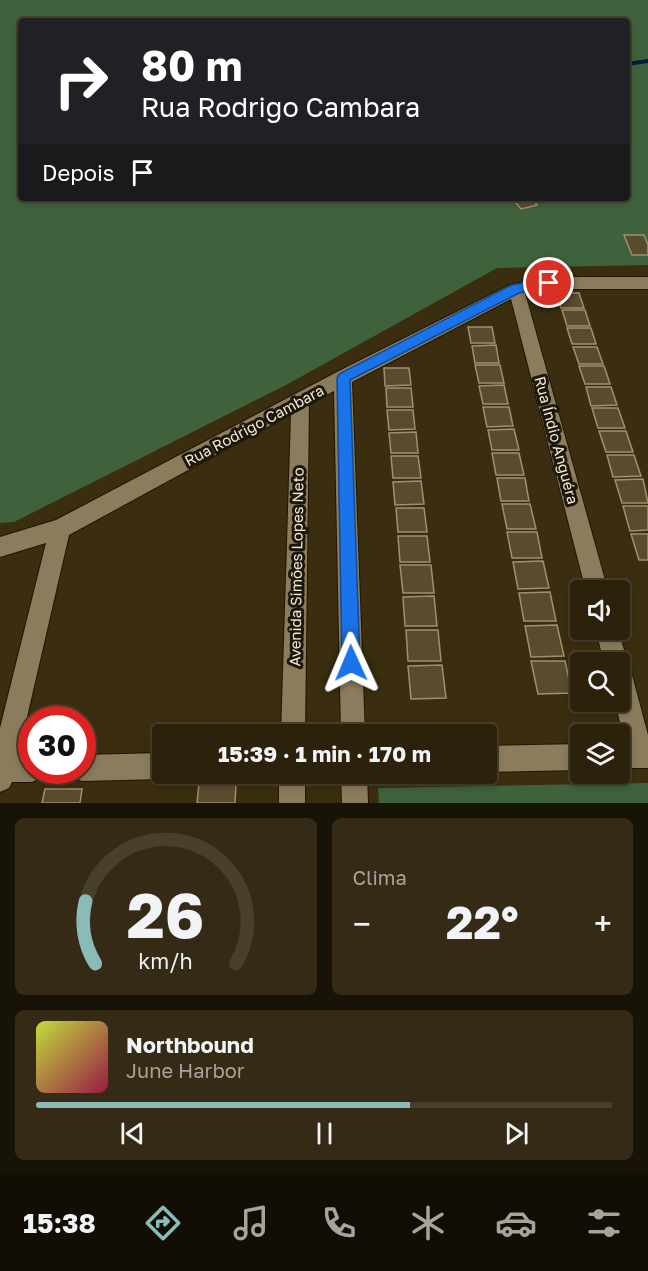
<!DOCTYPE html>
<html lang="pt">
<head>
<meta charset="utf-8">
<style>
	body { margin:0; font-family:"Golos Text",sans-serif; background:#342a15; color:#f1f3f6; height:100vh; display:flex; flex-direction:column; font-size:22px; white-space:nowrap }
	* { box-sizing:border-box; margin:0 }
	p { font-size:20px; color:#a6a49d }
	.icon { flex:none; width:33px; height:33px; fill:none; stroke:currentColor; stroke-width:2; stroke-linecap:round; stroke-linejoin:round }
	.map { position:relative; height:803px; overflow:hidden }
	.drawer { display:flex; flex-direction:column; gap:15px; padding:15px; background:#181307; flex:1 }
	.drawer>* { flex:none }
	.guide { position:absolute; left:18px; top:18px; width:612px; height:183px; border-radius:6px; box-shadow:0 3px 9px #0003,0 0 0 2px #483f2d; background:#202124; color:#fff; overflow:hidden }
	.tools { position:absolute; left:570px; top:580px; display:grid; gap:12px }
	.tools a { display:grid; place-items:center; width:60px; height:60px; border-radius:6px; background:#2c220c; box-shadow:0 3px 9px #0003,0 0 0 2px #483f2d; font-size:30px }
	.speed { position:absolute; left:18px; top:706px; display:flex; gap:12px; font-size:30px; font-weight:700; text-align:center }
	.speed>* { display:grid; place-content:center; width:78px; height:78px; border-radius:50%; background:#2c220c; box-shadow:0 3px 9px #0003,0 0 0 2px #483f2d; line-height:1 }
	.speed .limit { border:9px solid #d22; background:#fff; color:#111 }
	.pin { position:absolute; display:grid; place-items:center; width:51px; height:51px; color:#fff; margin:-26px; border:3px solid #fff; border-radius:50%; box-shadow:0 2px 6px #0007 }
	.me { position:absolute; width:66px; margin:-33px; rotate:359deg; stroke-linejoin:round; filter:drop-shadow(0 0 4px #0008) }
	.turn { display:flex; align-items:center; gap:21px; height:126px; padding:0 24px; font-size:27px }
	.turn .icon { width:78px; height:78px; stroke-width:2.5 }
	.turn b { display:block; font-size:42px; line-height:51px }
	.then { display:flex; align-items:center; height:57px; padding:0 24px; background:#0003; gap:12px; font-size:22px }
	.big { font-size:45px; font-weight:700; line-height:1.1 }
	.drawer .card { flex:1; display:flex; flex-direction:column; justify-content:center; gap:9px; min-width:0; padding:0 21px; border-radius:9px; background:#342a15 }
	.drawer .dial { align-items:center; gap:0 }
	.dial svg { height:156px; overflow:visible; fill:none; stroke:#483f2d; stroke-width:7; stroke-linecap:round; text-anchor:middle }
	.dial text { fill:#f1f3f6; stroke:none }
	.song { display:flex; align-items:center; gap:18px }
	.cover { width:72px; height:72px; border-radius:9px; background:linear-gradient(135deg,hsl(70 70% 55%),hsl(340 70% 35%)) }
	.played { height:6px; border-radius:3px; background:linear-gradient(90deg,#8bbbb9 65%,#483f2d 65%) }
	.keys { display:flex; justify-content:space-around; direction:ltr }
	.heat { display:flex; justify-content:space-between; align-items:center; font-size:33px; direction:ltr }
	.drawer .tiles { flex:1; display:grid; gap:15px; grid-template-columns:1fr 1fr }
	.card:last-child { grid-column:span 2 }
	.trip { position:absolute; left:152px; top:724px; width:345px; height:60px; border-radius:6px; background:#2c220c; box-shadow:0 3px 9px #0003,0 0 0 2px #483f2d; font-weight:700; line-height:60px; text-align:center }
	.tab-bar { display:flex; height:96px; justify-content:space-around; align-items:center; background:#120e05; color:#a6a49d }
	.tab-bar .icon { width:42px; height:42px }
	.tab-bar .active { color:#8bbbb9 }
	.tab-bar b { font-size:27px; color:#f1f3f6 }
	.map>svg:first-child { display:block }
	.green { fill:#3f623c; fill-rule:evenodd }
	.lines { fill:none; stroke-linecap:round; stroke-linejoin:round }
	.stream { stroke:#041d36; stroke-width:4 }
	.building { fill:#594b2e; stroke:#9f9070; stroke-width:1.5 }
	.minor-casing { stroke:#211500; stroke-width:2 }
	.minor { fill:#8b7c5d; fill-rule:evenodd }
	.route { fill:#1a73e8; stroke:#114b97; stroke-width:1.5 }
	.labels { text-anchor:middle; dominant-baseline:central; stroke-width:6; stroke-linejoin:round; paint-order:stroke }
	.street-label { font-size:15px; fill:#f0e8d7; stroke:#1d170a }
</style>
</head>
<body>
<div class="map">
<svg width="648" height="803" viewBox="0 0 648 803">
	<rect width="100%" height="100%" fill="#3b2e10"/>
	<g class="green">
		<path d="M0,0H648V265L497,268L286,385L14,522L0,523ZM21,21H627V198H21Z"/>
		<polygon points="648,783 648,803 379,803 378,788"/>
	</g>
	<g class="lines">
		<polyline class="stream" points="627,64 648,61"/>
	</g>
	<g class="building">
		<polygon points="512,198 532,198 537,205 521,209"/>
		<polygon points="624,235 644,235 648,245 648,255 632,255"/>
		<polygon points="556,293 579,293 584,308 561,308"/>
		<polygon points="562,310 585,310 590,326 567,326"/>
		<polygon points="468,327 492,327 495,343 471,343"/>
		<polygon points="567,328 591,328 596,344 572,344"/>
		<polygon points="496,345 499,363 475,363 472,346"/>
		<polygon points="573,347 597,347 603,364 579,364"/>
		<polygon points="475,365 500,365 504,383 479,383"/>
		<polygon points="579,366 604,366 610,384 585,384"/>
		<polygon points="384,368 409,368 411,385 385,386"/>
		<polygon points="504,385 508,404 483,404 479,386"/>
		<polygon points="586,387 611,387 617,405 591,406"/>
		<polygon points="386,388 411,388 413,407 387,407"/>
		<polygon points="483,407 509,407 513,426 487,427"/>
		<polygon points="592,408 618,408 625,428 598,428"/>
		<polygon points="387,410 413,410 415,429 389,430"/>
		<polygon points="514,429 519,450 492,450 488,430"/>
		<polygon points="599,431 626,431 633,452 606,452"/>
		<polygon points="416,432 418,453 391,453 389,433"/>
		<polygon points="492,453 519,453 524,475 496,475"/>
		<polygon points="607,455 634,455 641,476 613,477"/>
		<polygon points="391,456 418,456 421,478 393,478"/>
		<polygon points="497,478 525,478 529,501 501,501"/>
		<polygon points="643,479 648,503 622,503 615,480"/>
		<polygon points="421,481 424,504 395,505 393,482"/>
		<polygon points="502,504 530,504 536,529 507,529"/>
		<polygon points="623,506 648,506 648,530 630,531"/>
		<polygon points="396,508 424,508 427,532 398,532"/>
		<polygon points="507,532 537,532 542,558 512,558"/>
		<polygon points="631,534 648,534 648,560 639,560"/>
		<polygon points="398,536 427,536 430,562 400,562"/>
		<polygon points="543,561 549,588 518,589 513,562"/>
		<polygon points="400,565 431,565 434,593 403,593"/>
		<polygon points="550,592 556,621 524,621 519,593"/>
		<polygon points="434,596 437,626 405,626 403,597"/>
		<polygon points="557,625 564,656 531,657 525,626"/>
		<polygon points="406,630 438,630 441,661 408,661"/>
		<polygon points="531,661 565,661 572,693 538,694"/>
		<polygon points="442,665 446,698 411,699 408,666"/>
		<polygon points="236,783 235,803 197,803 199,784"/>
		<polygon points="45,789 82,789 80,803 42,803"/>
	</g>
	<g class="lines">
		<defs>
			<g id="minor">
				<polygon points="549,277 648,277 648,289 549,289 525,293 608,591 586,591 511,299 352,382 365,735 341,735 334,391 309,404 305,735 281,735 291,414 69,535 18,756 32,756 32,771 44,771 41,778 32,782 12,782 9,788 0,792 0,728 46,543 0,557 0,537 56,520 337,372 510,285"/>
				<polygon points="596,630 618,630 628,663 626,666 632,675 648,735 648,768 620,768 620,744 625,743 615,702 620,702 620,663 604,663"/>
				<polygon points="580,744 580,770 486,772 486,746"/>
				<polygon points="162,753 162,774 171,774 162,779 82,781 73,777 71,771 82,771 82,755"/>
				<rect x="279" y="774" width="26" height="29"/>
				<polygon points="341,774 367,774 368,803 342,803"/>
			</g>
		</defs>
		<use href="#minor" class="minor-casing"/>
		<use href="#minor" class="minor"/>
	</g>
	<polygon class="route" points="549,278 555,283 554,286 519,293 350,380 360,663 357,670 351,672 345,670 342,663 337,378 339,374 512,285"/>
	<g class="labels">
		<g class="street-label">
			<text transform="translate(254 425) rotate(-28)">Rua Rodrigo Cambara</text>
			<text transform="translate(557 440) rotate(75)">Rua Índio Anguéra</text>
			<text transform="translate(296 567) rotate(-89)">Avenida Simões Lopes Neto</text>
		</g>
	</g>
</svg>
<div class="tools">
<a><svg class="icon" aria-label="sound" viewBox="0 0 24 24"><path d="M4 9h4l5-4v14l-5-4H4zM17 9q2 3 0 6"/></svg></a>
<a><svg class="icon" aria-label="search" viewBox="0 0 24 24"><circle cx="10" cy="10" r="6"/><path d="M15 15l6 6"/></svg></a>
<a><svg class="icon" aria-label="layers" viewBox="0 0 24 24"><path d="M12 4l9 5-9 5-9-5zM3 14l9 5 9-5"/></svg></a>
</div>
<div class="speed"><div class="limit">30</div></div>
<div class="pin" style="left:549px;top:283px;background:#d93025"><svg class="icon" aria-label="arrive" viewBox="0 0 24 24"><path d="M6 21V4h12l-3 4 3 4H6"/></svg></div>
<svg class="me" style="left:351px;top:663px" viewBox="-20 -20 40 40"><path d="M0-17L14 15 0 8-14 15z" fill="#1a73e8" stroke="#fff" stroke-width="4"/></svg>
<div class="trip">15:39 · 1 min · 170 m</div>
<div class="guide">
<div class="turn"><svg class="icon" aria-label="right" viewBox="0 0 24 24"><path d="M7 20v-9h11M14 6l5 5-5 5"/></svg><div><b>80 m</b>Rua Rodrigo Cambara</div></div>
<div class="then">Depois<svg class="icon" aria-label="arrive" viewBox="0 0 24 24"><path d="M6 21V4h12l-3 4 3 4H6"/></svg></div>
</div>
</div>
<section class="drawer">
<div class="tiles">
<div class="card dial"><svg viewBox="0 0 100 80">
<path d="M14 69A42 42 0 1 1 86 69"/>
<path d="M14 69A42 42 0 0 1 9 37" stroke="#8bbbb9"/>
<text x="50" y="56" font-size="32" font-weight="700">26</text>
<text x="50" y="72" font-size="11">km/h</text>
</svg></div>
<div class="card"><p>Clima</p>
<div class="heat"><a>−</a><b class="big">22°</b><a>+</a></div>
</div>
<div class="card">
<div class="song"><i class="cover"></i><div><b>Northbound</b><p>June Harbor</p></div></div>
<div class="played"></div>
<div class="keys"><svg class="icon" aria-label="previous" viewBox="0 0 24 24"><path d="M18 5L8 12l10 7zM5 5v14"/></svg><svg class="icon" aria-label="pause" viewBox="0 0 24 24"><path d="M8 5v14M16 5v14"/></svg><svg class="icon" aria-label="next" viewBox="0 0 24 24"><path d="M6 5l10 7-10 7zM19 5v14"/></svg></div>
</div>
</div>
</section>
<nav class="tab-bar">
<b>15:38</b>
<svg class="icon active" aria-label="directions" viewBox="0 0 24 24"><path d="M12 3l9 9-9 9-9-9zM9 14v-3h6M13 9l2 2-2 2"/></svg>
<svg class="icon" aria-label="music" viewBox="0 0 24 24"><path d="M9 18V5l10-2v13"/><circle cx="6" cy="18" r="3"/><circle cx="16" cy="16" r="3"/></svg>
<svg class="icon" aria-label="phone" viewBox="0 0 24 24"><path d="M5 4h4l2 5-3 2q2 4 5 5l2-3 5 2v4C11 20 4 13 5 4z"/></svg>
<svg class="icon" aria-label="climate" viewBox="0 0 24 24"><path d="M12 3v18M4 7l16 10M4 17L20 7"/></svg>
<svg class="icon" aria-label="car" viewBox="0 0 24 24"><path d="M5 17H2v-5l4-1 3-4h7l3 4 3 1v5h-3M9 17h6M6 11h13"/><circle cx="7" cy="17" r="2"/><circle cx="17" cy="17" r="2"/></svg>
<svg class="icon" aria-label="filters" viewBox="0 0 24 24"><path d="M4 7h16M4 17h16"/><circle cx="9" cy="7" r="2"/><circle cx="15" cy="17" r="2"/></svg>
</nav>
</body>
</html>
